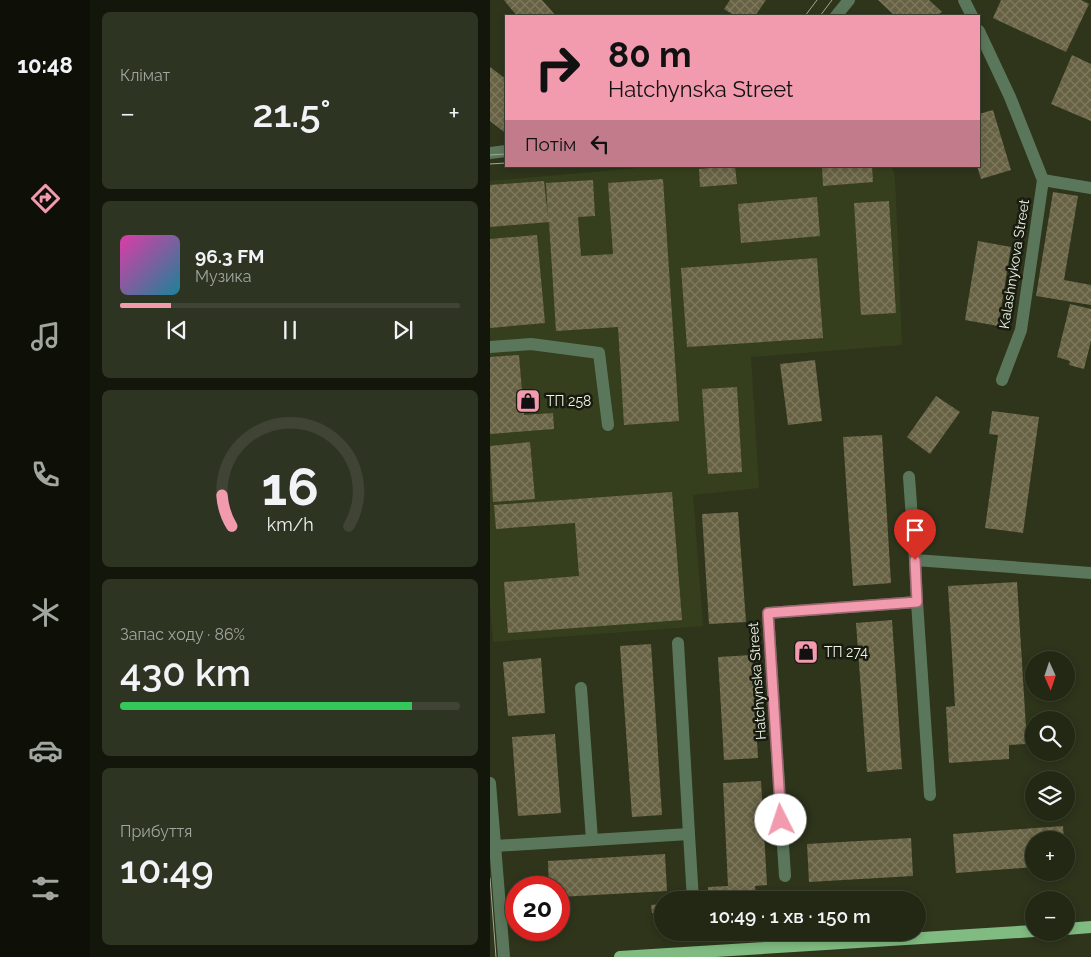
<!DOCTYPE html>
<html lang="uk">
<head>
<meta charset="utf-8">
<style>
	body { margin:0; font-family:Raleway,sans-serif; background:#2e3422; color:#f1f3f6; height:100vh; display:flex; flex-direction:column; font-size:19px; white-space:nowrap }
	* { box-sizing:border-box; margin:0 }
	p { font-size:16px; color:#a2a6a0 }
	.icon { flex:none; width:28px; height:28px; fill:none; stroke:currentColor; stroke-width:2; stroke-linecap:round; stroke-linejoin:round }
	.map { position:relative; flex:1; overflow:hidden }
	.side { display:flex; flex-direction:column; gap:12px; padding:12px; background:#13160b; width:400px }
	.side>* { flex:none }
	.top-card { position:absolute; left:15px; top:15px; width:475px; height:152px; border-radius:0px; box-shadow:0 2px 8px #0003,0 0 0 1px #3f4434; background:#f29aae; color:#111; overflow:hidden }
	.needle { width:32px; rotate:177deg }
	.tools { position:absolute; left:535px; top:651px; display:grid; gap:10px }
	.tools a { display:grid; place-items:center; width:50px; height:50px; border-radius:50%; background:#222814; box-shadow:0 2px 8px #0003,0 0 0 1px #3f4434; font-size:25px }
	.speed { position:absolute; left:15px; top:876px; display:flex; gap:10px; font-size:25px; font-weight:700; text-align:center }
	.speed>* { display:grid; place-content:center; width:65px; height:65px; border-radius:50%; background:#222814; box-shadow:0 2px 8px #0003,0 0 0 1px #3f4434; line-height:1 }
	.speed .limit { border:8px solid #d22; background:#fff; color:#111 }
	.pin { position:absolute; display:grid; place-items:center; width:42px; height:42px; color:#fff; margin:-51px -21px; border-radius:50% 50% 50% 0; rotate:-45deg; box-shadow:0 0 5px #0007 }
	.pin .icon { rotate:45deg }
	.me { position:absolute; width:55px; margin:-28px; rotate:356deg; stroke-linejoin:round; filter:drop-shadow(0 0 4px #0008) }
	.turn { display:flex; align-items:center; gap:18px; height:105px; padding:0 20px; font-size:22px }
	.turn .icon { width:65px; height:65px; stroke-width:2.5 }
	.turn b { display:block; font-size:35px; line-height:42px }
	.then { display:flex; align-items:center; height:48px; padding:0 20px; background:#0003; gap:10px; font-size:19px }
	.big { font-size:38px; font-weight:600; line-height:1.1 }
	.side .card { flex:1; display:flex; flex-direction:column; justify-content:center; gap:8px; min-width:0; padding:0 18px; border-radius:8px; background:#2e3422 }
	.side .dial { align-items:center; gap:0 }
	.dial svg { height:130px; overflow:visible; fill:none; stroke:#3f4434; stroke-width:7; stroke-linecap:round; text-anchor:middle }
	.dial text { fill:#f1f3f6; stroke:none }
	.song { display:flex; align-items:center; gap:15px }
	.cover { width:60px; height:60px; border-radius:8px; background:linear-gradient(135deg,hsl(320 70% 55%),hsl(190 70% 35%)) }
	.played { height:5px; border-radius:2px; background:linear-gradient(90deg,#f29aae 15%,#3f4434 15%) }
	.keys { display:flex; justify-content:space-around; direction:ltr }
	.heat { display:flex; justify-content:space-between; align-items:center; font-size:28px; direction:ltr }
	.charge { height:8px; border-radius:4px; background:linear-gradient(90deg,#34c759 86%,#3f4434 0) }
	.trip { position:absolute; left:164px; top:891px; width:272px; height:50px; border-radius:25px; background:#222814; box-shadow:0 2px 8px #0003,0 0 0 1px #3f4434; font-weight:600; line-height:50px; text-align:center }
	main { display:flex; flex:1; min-height:0 }
	.dock { display:flex; flex-direction:column; width:90px; justify-content:space-around; align-items:center; background:#0e1008; color:#a2a6a0 }
	.dock .icon { width:35px; height:35px }
	.dock .selected { color:#f29aae }
	.dock b { font-size:22px; color:#f1f3f6 }
	.map>svg:first-child { display:block }
	.built { fill:#363f1d }
	.building { fill:url(#building-cross-hatch) }
	.lines { fill:none; stroke-linecap:round; stroke-linejoin:round }
	.minor { stroke:#5b775b; stroke-width:12 }
	.major { stroke:#80bc81; stroke-width:12 }
	.tram { stroke:#a3a995; stroke-width:1 }
	.route-casing { stroke:#9d6471; stroke-width:12 }
	.route { stroke:#f29aae; stroke-width:9 }
	.labels { text-anchor:middle; dominant-baseline:central; stroke-width:5; stroke-linejoin:round; paint-order:stroke }
	.street-label { font-size:14px; fill:#f1f7e6; stroke:#181b10 }
	.poi-label { font-size:14px; fill:#f1f7e6; stroke:#181b10; text-anchor:start }
</style>
</head>
<body>
<main>
<nav class="dock">
<b>10:48</b>
<svg class="icon selected" aria-label="directions" viewBox="0 0 24 24"><path d="M12 3l9 9-9 9-9-9zM9 14v-3h6M13 9l2 2-2 2"/></svg>
<svg class="icon" aria-label="music" viewBox="0 0 24 24"><path d="M9 18V5l10-2v13"/><circle cx="6" cy="18" r="3"/><circle cx="16" cy="16" r="3"/></svg>
<svg class="icon" aria-label="phone" viewBox="0 0 24 24"><path d="M5 4h4l2 5-3 2q2 4 5 5l2-3 5 2v4C11 20 4 13 5 4z"/></svg>
<svg class="icon" aria-label="climate" viewBox="0 0 24 24"><path d="M12 3v18M4 7l16 10M4 17L20 7"/></svg>
<svg class="icon" aria-label="car" viewBox="0 0 24 24"><path d="M5 17H2v-5l4-1 3-4h7l3 4 3 1v5h-3M9 17h6M6 11h13"/><circle cx="7" cy="17" r="2"/><circle cx="17" cy="17" r="2"/></svg>
<svg class="icon" aria-label="filters" viewBox="0 0 24 24"><path d="M4 7h16M4 17h16"/><circle cx="9" cy="7" r="2"/><circle cx="15" cy="17" r="2"/></svg>
</nav>
<section class="side">
<div class="card"><p>Клімат</p>
<div class="heat"><a>−</a><b class="big">21.5°</b><a>+</a></div>
</div>
<div class="card">
<div class="song"><i class="cover"></i><div><b>96.3 FM</b><p>Музика</p></div></div>
<div class="played"></div>
<div class="keys"><svg class="icon" aria-label="previous" viewBox="0 0 24 24"><path d="M18 5L8 12l10 7zM5 5v14"/></svg><svg class="icon" aria-label="pause" viewBox="0 0 24 24"><path d="M8 5v14M16 5v14"/></svg><svg class="icon" aria-label="next" viewBox="0 0 24 24"><path d="M6 5l10 7-10 7zM19 5v14"/></svg></div>
</div>
<div class="card dial"><svg viewBox="0 0 100 80">
<path d="M14 69A42 42 0 1 1 86 69"/>
<path d="M14 69A42 42 0 0 1 8 50" stroke="#f29aae"/>
<text x="50" y="56" font-size="32" font-weight="700">16</text>
<text x="50" y="72" font-size="11">km/h</text>
</svg></div>
<div class="card"><p>Запас ходу · 86%</p><b class="big">430 km</b><div class="charge"></div></div>
<div class="card"><p>Прибуття</p><b class="big">10:49</b></div>
</section>
<div class="map">
<svg width="601" height="957" viewBox="0 0 601 957">
	<defs>
		<pattern id="building-cross-hatch" width="8" height="8" patternUnits="userSpaceOnUse" patternTransform="scale(1.25)"><rect width="8" height="8" fill="#686244"/><path d="M0 0l8 8M0 8l8-8" fill="none" stroke="#7e795f"/></pattern>
	</defs>
	<rect width="100%" height="100%" fill="#2e351b"/>
	<polygon class="built" points="170,166 402,166 405,177 412,345 261,357 269,488 203,495 213,626 3,642 0,605 0,181"/>
	<g class="building">
		<polygon points="14,0 52,0 66,16 27,16"/>
		<polygon points="240,0 276,0 265,16 245,16 234,9"/>
		<polygon points="388,0 439,0 452,12 447,16 405,16"/>
		<polygon points="511,0 591,0 599,4 576,52 503,18"/>
		<polygon points="582,55 601,64 601,121 561,104"/>
		<polygon points="0,67 16,79 16,129 14,132 0,121"/>
		<polygon points="503,110 521,170 491,179 487,166 489,114"/>
		<polygon points="245,166 247,184 210,187 209,169"/>
		<polygon points="332,166 382,166 383,182 333,186"/>
		<polygon points="173,179 189,421 134,425 128,327 66,331 59,222 0,227 0,185 54,181 58,217 56,183 103,180 105,216 88,217 91,256 123,254 118,183"/>
		<polygon points="563,192 588,196 574,280 601,285 601,305 546,296"/>
		<polygon points="327,197 330,236 251,243 248,204"/>
		<polygon points="399,201 406,313 371,315 364,203"/>
		<polygon points="47,235 55,323 0,328 0,239"/>
		<polygon points="488,241 521,247 508,326 475,320"/>
		<polygon points="327,258 333,338 197,347 191,268"/>
		<polygon points="580,304 601,309 601,341 594,369 579,365 580,361 567,357"/>
		<polygon points="29,355 34,415 63,413 64,429 0,434 0,357"/>
		<polygon points="325,360 332,421 298,425 290,364"/>
		<polygon points="247,387 252,472 218,474 212,389"/>
		<polygon points="446,396 470,412 440,454 417,437"/>
		<polygon points="502,411 549,417 533,533 495,528 508,435 499,434"/>
		<polygon points="392,435 401,583 363,586 353,437"/>
		<polygon points="40,442 45,499 3,502 0,446"/>
		<polygon points="182,492 192,620 18,633 14,582 89,576 85,523 6,529 4,505"/>
		<polygon points="248,512 256,622 219,624 212,514"/>
		<polygon points="527,582 537,744 519,745 519,759 459,763 456,707 465,706 458,586"/>
		<polygon points="402,620 412,769 377,772 366,623"/>
		<polygon points="161,644 172,815 142,817 130,646"/>
		<polygon points="262,655 268,758 234,760 228,657"/>
		<polygon points="51,658 55,713 18,716 13,662"/>
		<polygon points="65,734 71,813 28,816 22,737"/>
		<polygon points="271,781 277,885 265,886 266,900 219,900 218,887 238,886 233,783"/>
		<polygon points="573,826 574,840 544,840 544,867 466,873 463,834"/>
		<polygon points="421,838 423,876 319,882 317,844"/>
		<polygon points="175,854 177,891 69,897 69,888 59,888 58,861"/>
		<polygon points="172,904 172,912 162,913 161,905"/>
	</g>
	<g class="lines">
		<g class="minor">
			<polyline points="474,0 482,16"/>
			<polyline points="346,16 359,0"/>
			<polyline points="489,31 520,97 553,180 601,188"/>
			<polyline points="0,153 16,151"/>
			<polyline points="0,347 41,344 109,353 118,425"/>
			<polyline points="512,380 531,330 553,180"/>
			<polyline points="419,477 425,560"/>
			<polyline points="427,602 440,795"/>
			<polyline points="91,688 102,840"/>
			<polyline points="0,783 14,957"/>
			<polyline points="199,834 203,900"/>
			<polyline points="5,846 199,834 188,643"/>
			<polyline points="295,876 278,613 427,602 425,560 601,573"/>
		</g>
		<g class="major">
			<polyline points="576,929 601,927"/>
			<polyline points="130,957 544,931"/>
		</g>
		<g class="tram">
			<polyline points="315,16 327,0"/>
			<polyline points="330,16 342,0"/>
			<polyline points="0,155 16,154"/>
			<polyline points="0,164 16,163"/>
			<polyline points="0,878 6,957"/>
		</g>
	</g>
	<g class="lines">
		<defs>
			<polyline id="route" points="291,820 278,613 427,602 425,560"/>
		</defs>
		<use href="#route" class="route-casing"/>
		<use href="#route" class="route"/>
	</g>
	<defs>
		<symbol id="shop-square" viewBox="-11 -11 22 22"><rect x="-9" y="-9" width="18" height="18" rx="4" fill="#f29aae" stroke="#181b10"/><path d="M-5-2.5h2.3a2.7 3.5 0 0 1 5.4 0H5L5.5 6h-11ZM-1.5-2.5h3a1.5 2.3 0 0 0-3 0Z" fill="#111"/></symbol>
	</defs>
	<g fill-rule="evenodd">
		<use href="#shop-square" x="24" y="387" width="28" height="28"/>
		<use href="#shop-square" x="302" y="638" width="28" height="28"/>
	</g>
	<g class="labels">
		<g class="street-label">
			<text transform="translate(524 264) rotate(-81)">Kalashnykova Street</text>
			<text transform="translate(267 681) rotate(-94)">Hatchynska Street</text>
		</g>
		<g class="poi-label">
			<text x="56" y="401">ТП 258</text>
			<text x="334" y="652">ТП 274</text>
		</g>
	</g>
</svg>
<div class="tools">
<a><svg class="needle" viewBox="-14 -14 28 28"><path d="M0-13l5 13h-10z" fill="#e53935"/><path d="M0 13l5-13h-10z" fill="#a2a6a0"/></svg></a>
<a><svg class="icon" aria-label="search" viewBox="0 0 24 24"><circle cx="10" cy="10" r="6"/><path d="M15 15l6 6"/></svg></a>
<a><svg class="icon" aria-label="layers" viewBox="0 0 24 24"><path d="M12 4l9 5-9 5-9-5zM3 14l9 5 9-5"/></svg></a>
<a>+</a>
<a>−</a>
</div>
<div class="speed"><div class="limit">20</div></div>
<div class="pin" style="left:425px;top:560px;background:#d93025"><svg class="icon" aria-label="arrive" viewBox="0 0 24 24"><path d="M6 21V4h12l-3 4 3 4H6"/></svg></div>
<svg class="me" style="left:291px;top:820px" viewBox="-20 -20 40 40"><circle r="19" fill="#fff"/><path d="M0-13L10 11 0 6-10 11z" fill="#f29aae"/></svg>
<div class="trip">10:49 · 1 хв · 150 m</div>
<div class="top-card">
<div class="turn"><svg class="icon" aria-label="right" viewBox="0 0 24 24"><path d="M7 20v-9h11M14 6l5 5-5 5"/></svg><div><b>80 m</b>Hatchynska Street</div></div>
<div class="then">Потім<svg class="icon" aria-label="left" viewBox="0 0 24 24"><path d="M17 20v-9H6M10 6l-5 5 5 5"/></svg></div>
</div>
</div>
</main>
</body>
</html>
